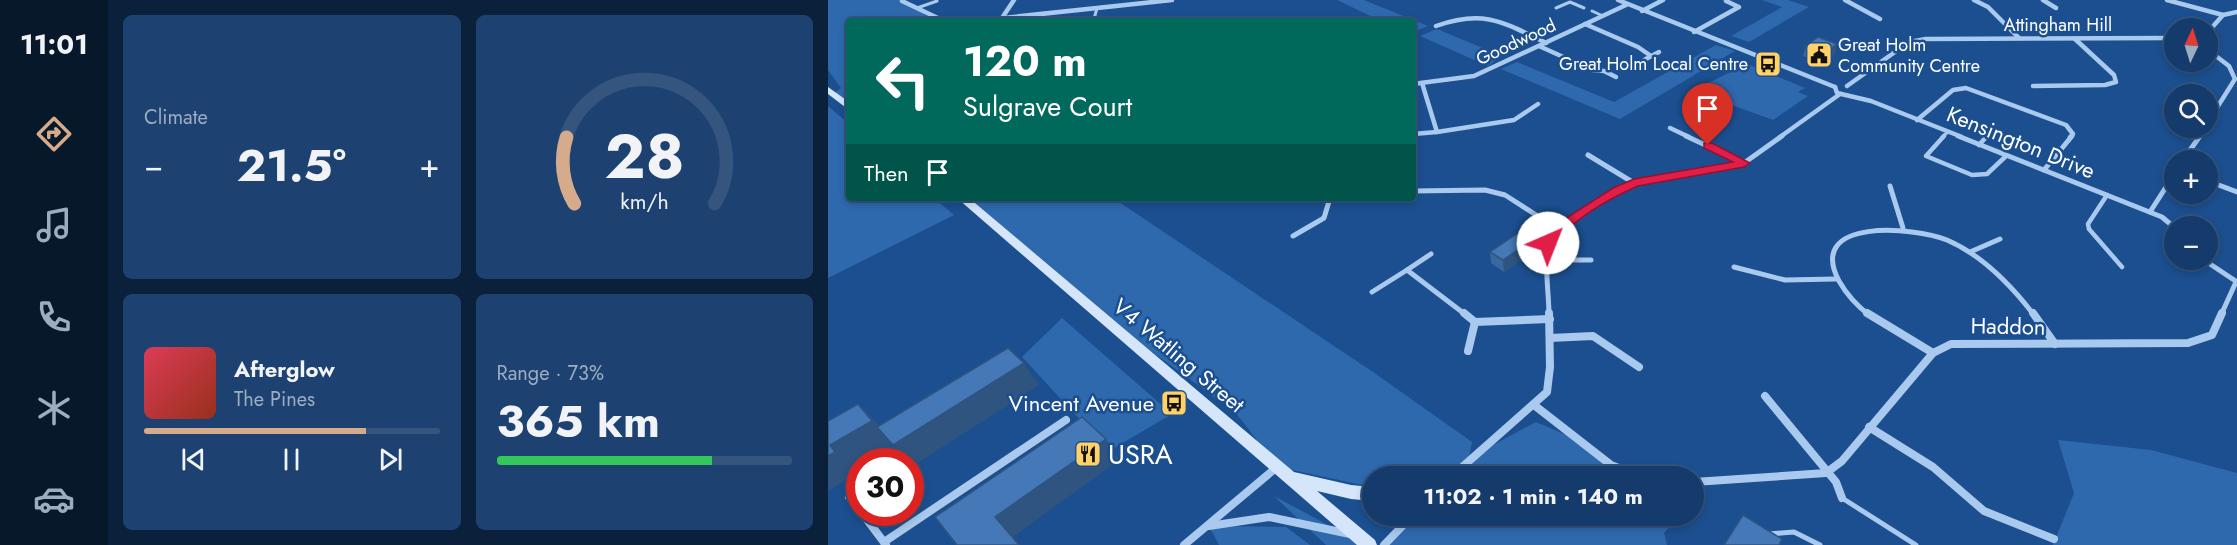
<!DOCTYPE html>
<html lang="en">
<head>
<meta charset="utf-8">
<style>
	body { margin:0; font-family:Jost,sans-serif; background:#1d4271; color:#f1f3f6; height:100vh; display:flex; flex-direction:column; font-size:22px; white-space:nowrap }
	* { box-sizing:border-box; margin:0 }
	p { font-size:20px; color:#9dadc1 }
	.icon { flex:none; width:33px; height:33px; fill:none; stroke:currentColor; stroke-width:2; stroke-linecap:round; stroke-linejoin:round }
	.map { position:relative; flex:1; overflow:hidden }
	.drawer { display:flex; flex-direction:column; gap:15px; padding:15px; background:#0b203b; width:720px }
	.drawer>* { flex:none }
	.banner { position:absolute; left:18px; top:18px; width:570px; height:183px; border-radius:6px; box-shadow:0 3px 9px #0003,0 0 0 2px #33557e; background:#00695c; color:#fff; overflow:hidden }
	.needle { width:39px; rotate:4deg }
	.fabs { position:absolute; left:1336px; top:18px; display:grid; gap:12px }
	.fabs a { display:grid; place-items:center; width:54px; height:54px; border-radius:50%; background:#143b6b; box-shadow:0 3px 9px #0003,0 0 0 2px #33557e; font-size:30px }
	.speed { position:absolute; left:18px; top:448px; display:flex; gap:12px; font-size:30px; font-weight:700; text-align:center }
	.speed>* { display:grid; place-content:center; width:78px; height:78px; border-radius:50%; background:#143b6b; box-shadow:0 3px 9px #0003,0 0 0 2px #33557e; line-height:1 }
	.speed .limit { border:9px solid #d22; background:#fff; color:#111 }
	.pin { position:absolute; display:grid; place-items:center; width:51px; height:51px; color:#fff; margin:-62px -26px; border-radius:50% 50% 50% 0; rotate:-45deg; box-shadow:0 0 6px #0007 }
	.pin .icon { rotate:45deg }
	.me { position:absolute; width:66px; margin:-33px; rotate:44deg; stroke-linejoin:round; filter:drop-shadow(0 0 4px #0008) }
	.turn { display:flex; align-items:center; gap:21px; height:126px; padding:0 18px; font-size:27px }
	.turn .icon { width:78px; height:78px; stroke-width:2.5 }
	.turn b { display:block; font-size:42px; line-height:51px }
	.then { display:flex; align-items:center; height:57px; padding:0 18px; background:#0003; gap:12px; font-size:22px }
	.big { font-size:45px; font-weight:700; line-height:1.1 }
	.drawer .widget { flex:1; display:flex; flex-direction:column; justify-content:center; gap:9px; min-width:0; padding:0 21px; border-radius:9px; background:#1d4271 }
	.drawer .dial { align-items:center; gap:0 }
	.dial svg { height:156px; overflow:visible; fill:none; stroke:#33557e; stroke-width:7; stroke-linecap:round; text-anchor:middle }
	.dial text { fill:#f1f3f6; stroke:none }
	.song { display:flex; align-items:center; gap:18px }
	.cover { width:72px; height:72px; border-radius:9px; background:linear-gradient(135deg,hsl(350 70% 55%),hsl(10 70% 35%)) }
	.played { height:6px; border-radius:3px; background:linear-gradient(90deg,#d6ab8b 75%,#33557e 75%) }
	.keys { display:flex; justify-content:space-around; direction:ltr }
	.heat { display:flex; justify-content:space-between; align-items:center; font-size:33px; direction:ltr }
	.charge { height:9px; border-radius:4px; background:linear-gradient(90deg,#34c759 73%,#33557e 0) }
	.drawer .tiles { flex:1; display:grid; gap:15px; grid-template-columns:repeat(2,1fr) }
	.trip { position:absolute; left:534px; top:466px; width:342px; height:60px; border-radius:30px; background:#143b6b; box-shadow:0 3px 9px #0003,0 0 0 2px #33557e; font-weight:700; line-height:60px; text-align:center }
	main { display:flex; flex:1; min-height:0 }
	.tabs { display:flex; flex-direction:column; width:108px; justify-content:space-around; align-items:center; background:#08182b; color:#9dadc1 }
	.tabs .icon { width:42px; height:42px }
	.tabs .selected { color:#d6ab8b }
	.tabs b { font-size:27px; color:#f1f3f6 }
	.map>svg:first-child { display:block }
	.green { fill:#2e69ad }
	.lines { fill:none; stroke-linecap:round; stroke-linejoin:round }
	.lane-far2 { stroke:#a9c9ee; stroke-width:3 }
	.lane-far1 { stroke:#a9c9ee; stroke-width:4.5 }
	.lane { stroke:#a9c9ee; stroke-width:5 }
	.street-far2 { stroke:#a9c9ee; stroke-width:4.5 }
	.street-far1 { stroke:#a9c9ee; stroke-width:5 }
	.street { stroke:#a9c9ee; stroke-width:8 }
	.secondary { fill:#d6e6fa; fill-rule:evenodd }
	.wall { fill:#3a679d }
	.shaded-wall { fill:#305480 }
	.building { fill:#4478b7; stroke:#305480; stroke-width:1.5 }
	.route { fill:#e11d48; stroke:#92132f; stroke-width:1.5 }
	.labels { text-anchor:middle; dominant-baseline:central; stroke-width:5; stroke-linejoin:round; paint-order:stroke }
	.far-street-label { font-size:18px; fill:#fff; stroke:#1b4f8f }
	.far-poi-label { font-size:18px; fill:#fff; stroke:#1b4f8f; text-anchor:start }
	.street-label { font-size:22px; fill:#fff; stroke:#1b4f8f }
	.poi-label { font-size:22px; fill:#fff; stroke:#1b4f8f; text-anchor:end }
	.near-poi-label { font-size:27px; fill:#fff; stroke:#1b4f8f; text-anchor:start }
</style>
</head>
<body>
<main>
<nav class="tabs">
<b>11:01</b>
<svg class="icon selected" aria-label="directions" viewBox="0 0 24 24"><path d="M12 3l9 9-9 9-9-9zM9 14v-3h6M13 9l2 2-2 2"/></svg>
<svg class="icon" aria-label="music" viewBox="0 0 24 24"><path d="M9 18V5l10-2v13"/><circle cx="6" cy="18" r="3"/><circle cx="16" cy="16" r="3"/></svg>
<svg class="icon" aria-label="phone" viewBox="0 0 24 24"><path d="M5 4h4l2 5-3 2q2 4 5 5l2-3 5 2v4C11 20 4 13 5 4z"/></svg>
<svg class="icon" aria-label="climate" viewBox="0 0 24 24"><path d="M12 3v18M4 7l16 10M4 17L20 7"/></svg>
<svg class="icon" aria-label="car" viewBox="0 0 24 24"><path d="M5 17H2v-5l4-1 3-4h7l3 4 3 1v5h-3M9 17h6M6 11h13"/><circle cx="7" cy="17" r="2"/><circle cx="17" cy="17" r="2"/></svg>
</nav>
<section class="drawer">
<div class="tiles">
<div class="widget"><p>Climate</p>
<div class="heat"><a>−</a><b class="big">21.5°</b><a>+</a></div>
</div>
<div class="widget dial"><svg viewBox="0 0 100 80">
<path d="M14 69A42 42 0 1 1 86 69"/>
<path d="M14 69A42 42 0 0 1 10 35" stroke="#d6ab8b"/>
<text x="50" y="56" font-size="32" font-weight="700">28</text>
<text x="50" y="72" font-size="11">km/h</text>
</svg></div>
<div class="widget">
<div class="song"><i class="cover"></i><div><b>Afterglow</b><p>The Pines</p></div></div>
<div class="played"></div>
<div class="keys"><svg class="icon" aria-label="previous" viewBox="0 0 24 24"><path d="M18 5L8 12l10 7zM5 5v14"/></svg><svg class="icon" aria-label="pause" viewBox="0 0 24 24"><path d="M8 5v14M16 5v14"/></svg><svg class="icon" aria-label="next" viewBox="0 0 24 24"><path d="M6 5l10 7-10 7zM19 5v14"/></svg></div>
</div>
<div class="widget"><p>Range · 73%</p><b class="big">365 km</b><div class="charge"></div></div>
</div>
</section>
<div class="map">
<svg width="1409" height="545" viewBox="0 0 1409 545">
	<rect width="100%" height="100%" fill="#1b4f8f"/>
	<g class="green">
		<polygon points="0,0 72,0 103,18 107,15 117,21 21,21 21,107 5,94 13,88 0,70"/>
		<polygon points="509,0 536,0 600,26 585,32 585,21 553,21"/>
		<polygon points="934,0 960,0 981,7 921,42 903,36 954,7"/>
		<polygon points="609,29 674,56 660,66 592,36"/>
		<polygon points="888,45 907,51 792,119 673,69 689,62 786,102"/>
		<polygon points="919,64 977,88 970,92 980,96 945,120 879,96 874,86"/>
		<polygon points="0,106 21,124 21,198 106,198 126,215 0,278"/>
		<polygon points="134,198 285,198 545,372 644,442 641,458 708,422 748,439 783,465 814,477 544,477 544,487 450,467 407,412 251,299"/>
		<polygon points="234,318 344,414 281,451 194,357"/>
		<polygon points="1230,440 1323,450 1409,473 1409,545 1225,545 1246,493"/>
		<polygon points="446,496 537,545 498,545"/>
		<polygon points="584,516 851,516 836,533 839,545 556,545"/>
		<polygon points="381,526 458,527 482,545 391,545"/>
	</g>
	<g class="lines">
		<g class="lane-far2">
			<polyline points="89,8 109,1"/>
			<polyline points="728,8 742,2 756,8"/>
			<polyline points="764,11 775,16"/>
			<polyline points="266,19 269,8"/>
			<polyline points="1225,30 1251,30"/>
			<polyline points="1114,137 1120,132"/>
			<polyline points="1158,137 1164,130"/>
		</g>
		<g class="lane-far1">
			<polyline points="1116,136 1098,156 1144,175 1159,174 1178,156"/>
			<polyline points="1151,145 1159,136"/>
			<polyline points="1279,195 1260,224 1261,229 1294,267"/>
		</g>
		<g class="lane">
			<polyline points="1014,498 1088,545"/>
			<polyline points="941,534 966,532 992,545"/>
		</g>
		<g class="street-far2">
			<polyline points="790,0 1007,87"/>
			<polyline points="1017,0 1052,19"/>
			<polyline points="1146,0 1160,7 1191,38"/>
			<polyline points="1215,0 1228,8"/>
			<polyline points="1339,0 1395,15"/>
			<polyline points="74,1 116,21"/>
			<polyline points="814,11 835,0"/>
			<polyline points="174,18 186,0"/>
			<polyline points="147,21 344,0"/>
			<polyline points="757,24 810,47 823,56"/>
			<path d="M608,26C656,9 675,22 718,43"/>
			<polyline points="866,32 911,7 898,1"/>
			<polyline points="1380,32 1395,15 1409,12"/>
			<polyline points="711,46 764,70 776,71 788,77"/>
			<polyline points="1380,50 1401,66 1407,79 1380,122"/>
			<polyline points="816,60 831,52"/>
			<polyline points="594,83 609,132 686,120 710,104"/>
			<polyline points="585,84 646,76 798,5"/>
			<polyline points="1019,86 1081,42 1098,39 1347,38"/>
			<polyline points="1205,86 1277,85 1288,82 1286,75 1247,39"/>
			<polyline points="1007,87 1009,93 1043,101 1134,137"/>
			<polyline points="1089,120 1125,90 1138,88 1238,125 1245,134 1242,137"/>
			<polyline points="842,128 861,137"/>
			<polyline points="585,134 609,132"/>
			<polyline points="952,137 1012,94"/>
			<polyline points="1371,137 1377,128"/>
		</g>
		<g class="street-far1">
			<polyline points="858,136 916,163"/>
			<polyline points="1130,136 1334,217 1347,228"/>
			<polyline points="760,155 806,183"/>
			<polyline points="1355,160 1372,136"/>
			<polyline points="1216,170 1244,136"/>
			<polyline points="1380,181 1409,192"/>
			<polyline points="1062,186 1075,228"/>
			<polyline points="585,191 657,190 677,195 730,229"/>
			<polyline points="1322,212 1347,173"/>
			<polyline points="465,236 496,218 502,198"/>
			<polyline points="1142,252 1172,239"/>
			<polyline points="603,254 579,270 638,315"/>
			<polyline points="719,260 763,260"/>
			<polyline points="1376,260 1409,282"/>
			<polyline points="906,267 957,280 1008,279"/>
			<polyline points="544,292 579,270"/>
			<path d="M721,315C721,294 716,264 720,244C724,225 787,191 806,183L916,163L954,136"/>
			<path d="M1041,315C1028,305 1019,295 1011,281C977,217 1087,227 1119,240C1154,255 1183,285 1206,315"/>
			<polyline points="1393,315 1408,282"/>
		</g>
		<g class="street">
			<polyline points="636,313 647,322"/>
			<polyline points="1039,313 1105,353"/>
			<polyline points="1205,313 1227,344"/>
			<polyline points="722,338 765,336 811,367"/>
			<polyline points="640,351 647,322 722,319"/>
			<polyline points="937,396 1008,482 1014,498"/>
			<polyline points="706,405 783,465 814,477"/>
			<polyline points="1041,427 1105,467 1156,511 1226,539"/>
			<polyline points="623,477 719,392 722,367 721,313"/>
			<polyline points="866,482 998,473 1014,461 1105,353 1123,344 1360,343 1384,335 1394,313"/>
			<polyline points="21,497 32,510"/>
			<polyline points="34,513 58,545"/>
			<polyline points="381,526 441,517 522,534"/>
			<polyline points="56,542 238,420"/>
			<polyline points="356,545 449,467"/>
			<polyline points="556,545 584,516"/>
		</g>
		<g class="secondary">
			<polygon points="0,87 21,102 21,110 0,94"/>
			<polygon points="129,198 141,198 466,472 523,485 544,487 544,501 523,499 489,491 547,540 549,545 529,545"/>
		</g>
	</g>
	<g class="wall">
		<polygon points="978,46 1007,54 994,63 975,56"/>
		<polygon points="709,237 709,248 676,272 663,263 662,252"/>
	</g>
	<g class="shaded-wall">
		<polygon points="1009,44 1007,54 994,63 997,53"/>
		<polygon points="709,237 709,248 676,272 675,260"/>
		<polygon points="196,363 211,385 85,466 82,463 82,462 81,462 65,445"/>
		<polygon points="30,404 51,425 65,443 25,467 29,474 0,491 0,456 2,445"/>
		<polygon points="278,439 291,460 185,537 192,545 191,545 167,517"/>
	</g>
	<g class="building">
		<polygon points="990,37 1009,44 997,53 978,46"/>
		<polygon points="696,229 709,237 675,260 662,252"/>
		<polygon points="180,348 196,363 65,445 49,427"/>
		<polygon points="30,404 44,421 2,445 7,452 0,456 0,421"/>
		<polygon points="254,417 278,439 167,517 191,545 129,545 107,517"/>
		<polygon points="915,515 954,539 951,545 896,545"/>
	</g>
	<path class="route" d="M876,143H884L922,163L916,167L810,186C780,199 743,220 725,246H716L714,243L726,226L785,188L806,179L905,162L876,148Z"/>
	<defs>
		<symbol id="civic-square" viewBox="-11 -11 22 22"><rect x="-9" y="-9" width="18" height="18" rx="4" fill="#ffd166" stroke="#1b4f8f"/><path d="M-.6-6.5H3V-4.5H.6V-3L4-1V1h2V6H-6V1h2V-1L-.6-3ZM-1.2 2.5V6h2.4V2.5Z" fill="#111"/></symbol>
		<symbol id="bus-square" viewBox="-11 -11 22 22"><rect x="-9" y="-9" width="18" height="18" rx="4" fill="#ffd166" stroke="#1b4f8f"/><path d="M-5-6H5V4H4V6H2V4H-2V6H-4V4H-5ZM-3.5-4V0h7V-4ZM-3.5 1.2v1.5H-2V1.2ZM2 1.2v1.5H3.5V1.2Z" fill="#111"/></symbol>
		<symbol id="restaurant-square" viewBox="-11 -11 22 22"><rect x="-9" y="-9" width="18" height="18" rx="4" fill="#ffd166" stroke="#1b4f8f"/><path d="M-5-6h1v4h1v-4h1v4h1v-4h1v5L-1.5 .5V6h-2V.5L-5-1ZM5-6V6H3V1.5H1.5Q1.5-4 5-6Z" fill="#111"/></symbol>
	</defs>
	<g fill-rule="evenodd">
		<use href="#civic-square" x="976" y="40" width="30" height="30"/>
		<use href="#bus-square" x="925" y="49" width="30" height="30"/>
		<use href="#bus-square" x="331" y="388" width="30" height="30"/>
		<use href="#restaurant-square" x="245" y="439" width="30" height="30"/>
	</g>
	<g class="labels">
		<g class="far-street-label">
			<text x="1230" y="25">Attingham Hill</text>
			<text transform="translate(688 42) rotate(-25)">Goodwood</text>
		</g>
		<g class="far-poi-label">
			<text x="1010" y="45">Great Holm<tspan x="1010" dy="21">Community Centre</tspan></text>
			<text x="920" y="64" text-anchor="end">Great Holm Local Centre</text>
		</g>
		<g class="street-label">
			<text transform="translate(1193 142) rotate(22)">Kensington Drive</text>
			<text transform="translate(1180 326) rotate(1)">Haddon</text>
			<text transform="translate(351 355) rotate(40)">V4 Watling Street</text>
		</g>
		<g class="poi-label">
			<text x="326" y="403">Vincent Avenue</text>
		</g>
		<g class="near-poi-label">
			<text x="280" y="454">USRA</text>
		</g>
	</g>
</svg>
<div class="fabs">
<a><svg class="needle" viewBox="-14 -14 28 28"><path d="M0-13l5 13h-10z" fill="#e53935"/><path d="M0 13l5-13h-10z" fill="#9dadc1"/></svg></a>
<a><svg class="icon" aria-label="search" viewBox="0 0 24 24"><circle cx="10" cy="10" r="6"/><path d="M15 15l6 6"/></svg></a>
<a>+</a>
<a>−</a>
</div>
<div class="speed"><div class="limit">30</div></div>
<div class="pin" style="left:880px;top:145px;background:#d93025"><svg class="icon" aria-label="arrive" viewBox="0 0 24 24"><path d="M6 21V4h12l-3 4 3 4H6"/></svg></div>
<svg class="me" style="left:720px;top:243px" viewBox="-20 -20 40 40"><circle r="19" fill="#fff"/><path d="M0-13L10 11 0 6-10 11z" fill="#e11d48"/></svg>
<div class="trip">11:02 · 1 min · 140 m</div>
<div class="banner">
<div class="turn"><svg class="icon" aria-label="left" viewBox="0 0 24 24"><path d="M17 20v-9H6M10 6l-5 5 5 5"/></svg><div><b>120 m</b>Sulgrave Court</div></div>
<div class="then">Then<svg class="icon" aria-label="arrive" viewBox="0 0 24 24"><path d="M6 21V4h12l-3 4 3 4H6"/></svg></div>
</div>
</div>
</main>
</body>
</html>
